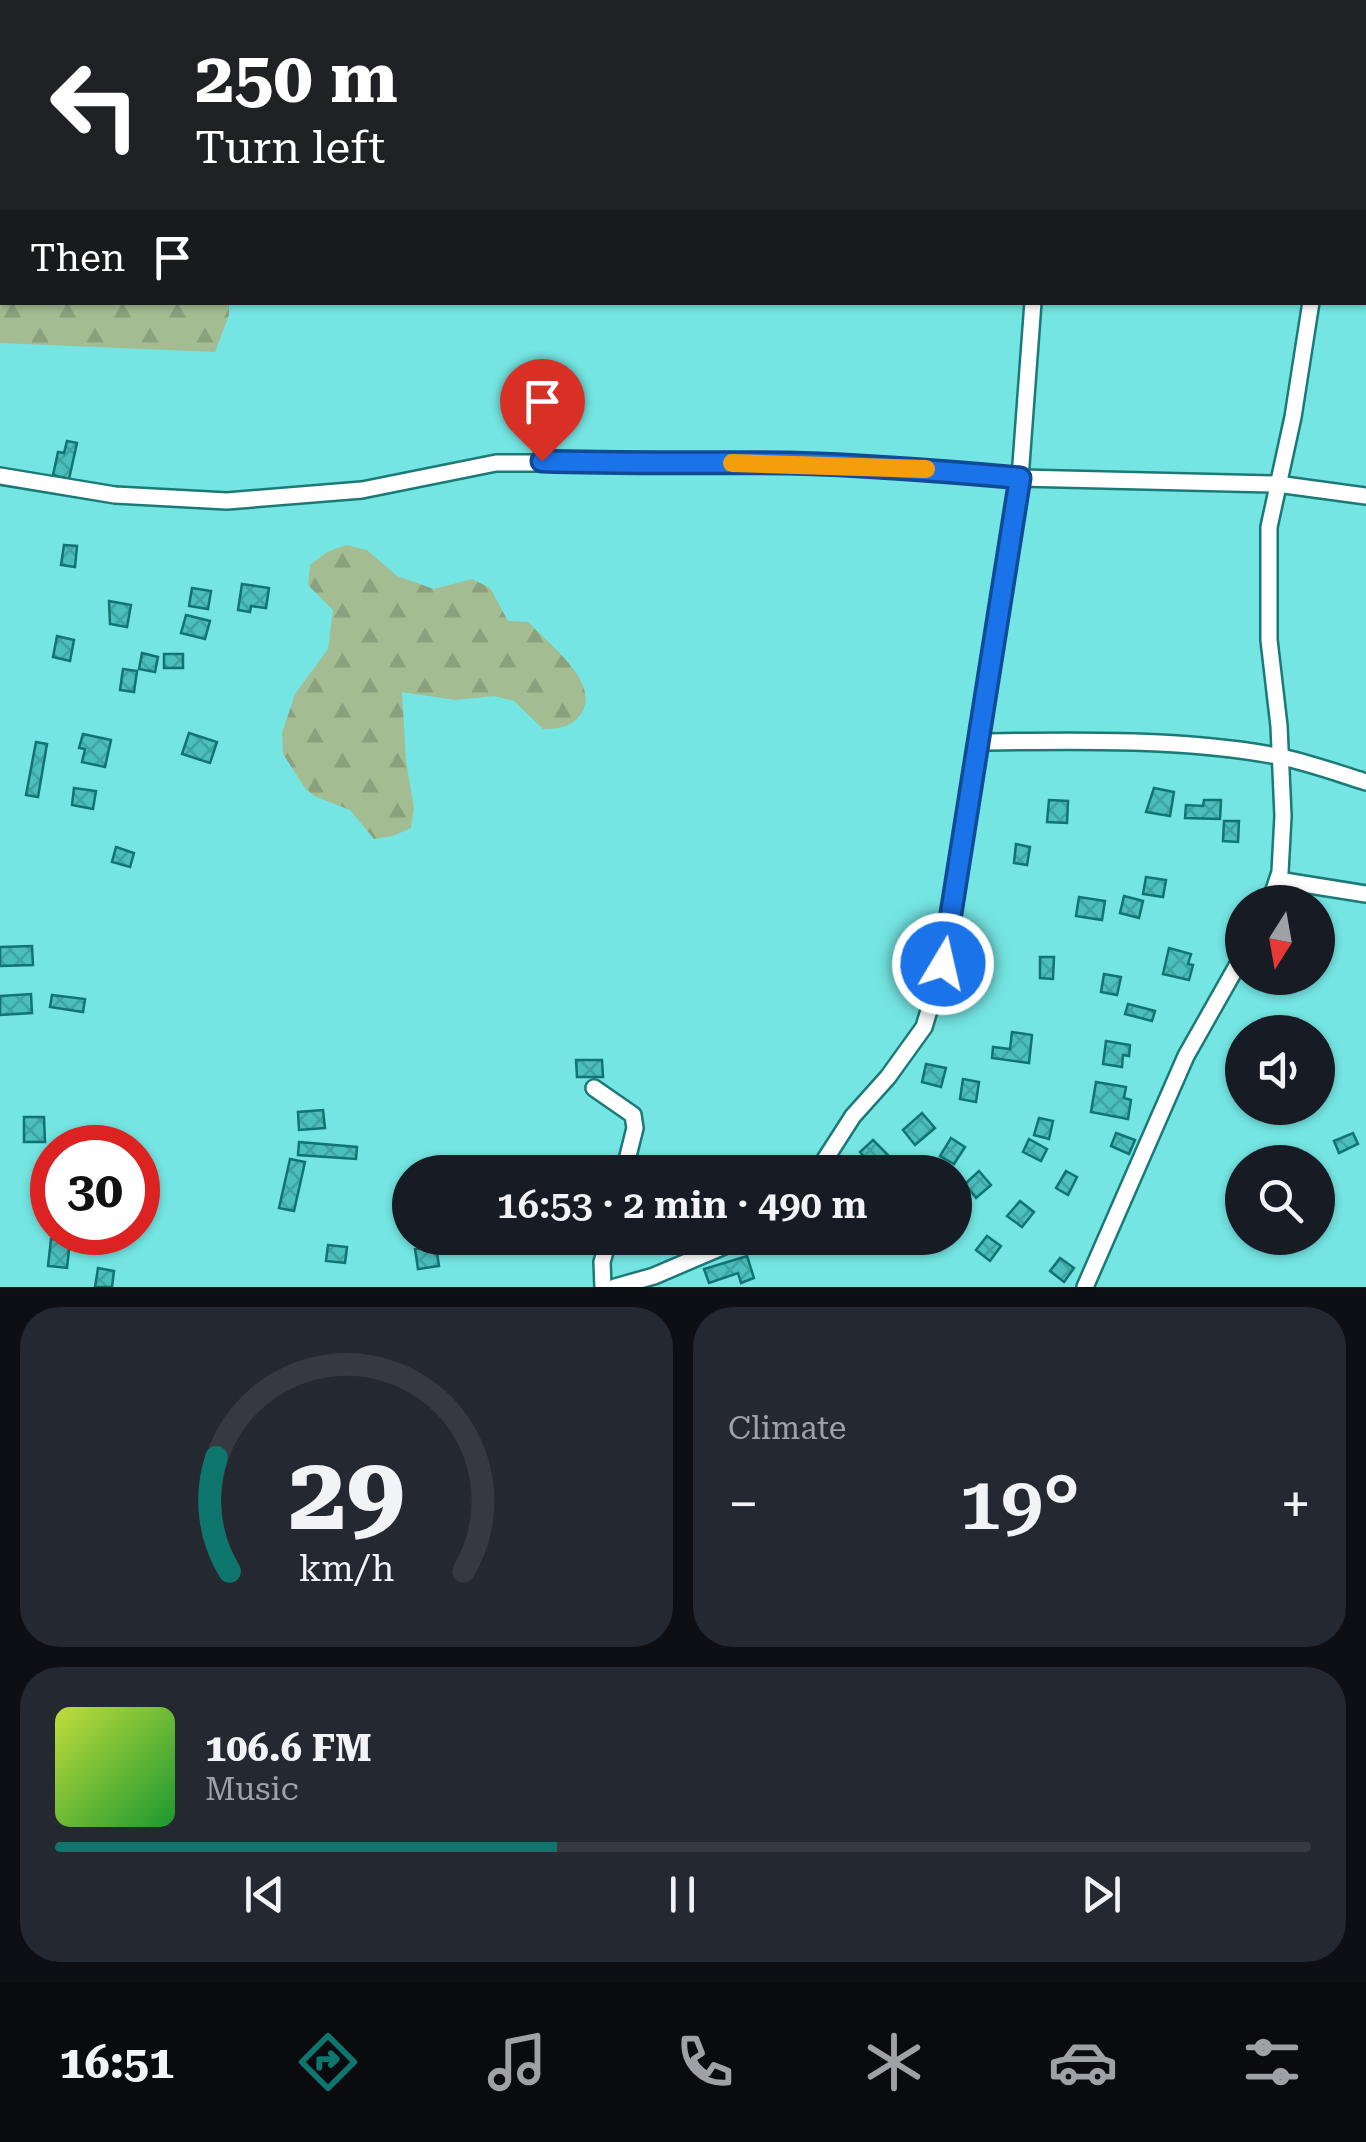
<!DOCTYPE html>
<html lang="en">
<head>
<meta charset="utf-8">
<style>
	body { margin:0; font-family:"Roboto Serif",serif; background:#242831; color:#f1f3f6; height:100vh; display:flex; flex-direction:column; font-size:38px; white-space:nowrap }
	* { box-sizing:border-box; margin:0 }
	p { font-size:32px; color:#9ea1a6 }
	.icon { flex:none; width:55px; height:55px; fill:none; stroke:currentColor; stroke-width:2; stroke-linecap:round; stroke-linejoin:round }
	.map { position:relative; height:1287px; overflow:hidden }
	.sheet { display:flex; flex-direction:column; gap:20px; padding:20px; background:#0d0f14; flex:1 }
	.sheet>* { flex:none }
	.guide { position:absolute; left:0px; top:0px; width:1368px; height:305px; box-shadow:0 2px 8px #0004; background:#202124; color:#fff; overflow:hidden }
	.needle { width:65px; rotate:191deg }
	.controls { position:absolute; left:1225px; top:885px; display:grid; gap:20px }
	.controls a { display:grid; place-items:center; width:110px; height:110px; border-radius:50%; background:#171b24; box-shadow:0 2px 8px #0004; font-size:50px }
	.speed { position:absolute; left:30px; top:1125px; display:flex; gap:20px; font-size:50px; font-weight:700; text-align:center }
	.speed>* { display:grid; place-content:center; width:130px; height:130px; border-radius:50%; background:#171b24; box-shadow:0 2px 8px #0004; line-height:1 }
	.speed .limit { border:15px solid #d22; background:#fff; color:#111 }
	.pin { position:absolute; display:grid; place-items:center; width:85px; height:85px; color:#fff; margin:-102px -42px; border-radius:50% 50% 50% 0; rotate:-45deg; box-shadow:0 0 10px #0007 }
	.pin .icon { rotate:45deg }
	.me { position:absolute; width:110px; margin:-55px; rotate:9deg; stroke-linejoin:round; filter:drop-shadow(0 0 8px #0008) }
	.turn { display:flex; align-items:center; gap:35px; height:210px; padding:0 30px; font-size:45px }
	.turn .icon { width:130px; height:130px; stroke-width:2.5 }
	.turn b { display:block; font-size:70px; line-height:85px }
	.then { display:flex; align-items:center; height:95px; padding:0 30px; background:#0003; gap:20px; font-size:38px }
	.big { font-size:75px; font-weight:600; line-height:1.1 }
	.sheet .tile { flex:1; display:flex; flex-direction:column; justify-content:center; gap:15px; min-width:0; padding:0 35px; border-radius:40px; background:#242831 }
	.sheet .dial { align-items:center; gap:0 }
	.dial svg { height:260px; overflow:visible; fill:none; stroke:#363941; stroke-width:7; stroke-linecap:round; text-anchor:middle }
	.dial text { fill:#f1f3f6; stroke:none }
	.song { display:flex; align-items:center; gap:30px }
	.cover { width:120px; height:120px; border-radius:15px; background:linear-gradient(135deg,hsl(70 70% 55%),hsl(130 70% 35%)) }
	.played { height:10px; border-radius:5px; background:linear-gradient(90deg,#0f766e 40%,#363941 40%) }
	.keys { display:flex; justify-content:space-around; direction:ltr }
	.heat { display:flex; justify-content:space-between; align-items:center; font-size:55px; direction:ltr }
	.sheet .tiles { flex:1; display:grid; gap:20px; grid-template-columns:1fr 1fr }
	.tile:last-child { grid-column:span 2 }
	.trip { position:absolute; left:392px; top:1155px; width:580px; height:100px; border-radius:50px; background:#171b24; box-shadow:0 2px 8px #0004; font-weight:600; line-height:100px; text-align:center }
	.menu { display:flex; height:160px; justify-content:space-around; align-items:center; background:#090b0e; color:#9ea1a6 }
	.menu .icon { width:70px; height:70px }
	.menu .on { color:#0f766e }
	.menu b { font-size:45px; color:#f1f3f6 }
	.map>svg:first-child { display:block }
	.forest { fill:url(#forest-firs) }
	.building { fill:url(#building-cross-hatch); stroke:#117472; stroke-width:2.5 }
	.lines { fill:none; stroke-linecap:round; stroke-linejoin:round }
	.minor-casing { stroke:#1b7a78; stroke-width:20 }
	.minor { stroke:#fff; stroke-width:15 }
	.route-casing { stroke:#114b97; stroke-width:25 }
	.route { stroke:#1a73e8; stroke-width:18 }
	.slow { stroke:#f59e0b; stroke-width:18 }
</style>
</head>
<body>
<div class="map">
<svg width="1366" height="1287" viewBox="0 0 1366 1287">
	<defs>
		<pattern id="forest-firs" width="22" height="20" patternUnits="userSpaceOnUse" patternTransform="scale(2.5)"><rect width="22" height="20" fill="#a3bc92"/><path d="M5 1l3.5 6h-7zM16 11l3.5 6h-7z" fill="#8ba17d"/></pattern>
		<pattern id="building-cross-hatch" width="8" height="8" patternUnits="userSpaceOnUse" patternTransform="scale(2.5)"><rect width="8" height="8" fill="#4bbfbc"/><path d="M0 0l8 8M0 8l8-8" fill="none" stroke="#40a3a1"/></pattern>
	</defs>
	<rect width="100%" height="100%" fill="#74e5e2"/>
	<g class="forest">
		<polygon points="0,115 2,302 229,303 229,315 215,352 0,343"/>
		<path d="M346,545L367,550L397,576L434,589L472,579L490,588L508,621L528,622C548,643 598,681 583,710C575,727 559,729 543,729L514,701L494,696L455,700L402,692L406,761L414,808L411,828L393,836L374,839L350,810L314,796L305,788L283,754L282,733L295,694L328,649L333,610L308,585L310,565L327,552Z"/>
	</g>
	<g class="building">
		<polygon points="67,441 77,443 69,479 53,475 58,452 64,453"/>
		<polygon points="64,545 77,546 75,567 61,565"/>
		<polygon points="242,584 269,588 266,608 251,606 250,612 238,610"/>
		<polygon points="192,588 211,591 208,609 189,606"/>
		<polygon points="109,601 131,605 127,627 110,624"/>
		<polygon points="186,615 210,621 205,639 181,633"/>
		<polygon points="57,636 74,640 70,661 53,657"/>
		<polygon points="142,653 158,657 155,672 139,669"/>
		<rect x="164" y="654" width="19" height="14"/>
		<polygon points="123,669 137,671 134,692 120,690"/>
		<polygon points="189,733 217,742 210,763 182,754"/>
		<polygon points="83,734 111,740 105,767 82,762 85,749 79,748"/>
		<polygon points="36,742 47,744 38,797 26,795"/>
		<polygon points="74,788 96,791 93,809 72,805"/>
		<polygon points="1154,788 1174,792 1170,816 1146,812"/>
		<polygon points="1049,800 1068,801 1067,823 1047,822"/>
		<polygon points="1204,800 1221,800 1220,819 1185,818 1186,805 1203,806"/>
		<polygon points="1224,821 1239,821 1238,842 1223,841"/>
		<polygon points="1016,844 1030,847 1027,865 1014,863"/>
		<polygon points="116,847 134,853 130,867 112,862"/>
		<polygon points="1146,877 1166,880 1163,897 1143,894"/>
		<polygon points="1124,896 1143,901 1139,918 1120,913"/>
		<polygon points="1079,897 1105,901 1102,920 1076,916"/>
		<polygon points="32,946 33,965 0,966 0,947"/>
		<polygon points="1169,948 1191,954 1188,964 1193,965 1189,980 1163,974"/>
		<polygon points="1040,957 1054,957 1053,979 1040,978"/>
		<polygon points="965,970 979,971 978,994 964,994"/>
		<polygon points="1104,974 1121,977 1117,995 1101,992"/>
		<polygon points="31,994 32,1013 0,1015 0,996"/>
		<polygon points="52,995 85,999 83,1012 50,1007"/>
		<polygon points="1128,1004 1155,1011 1152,1021 1125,1014"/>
		<polygon points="1012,1032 1032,1035 1029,1063 992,1058 993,1047 1010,1049"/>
		<polygon points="1106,1041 1130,1045 1129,1056 1123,1055 1122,1067 1103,1064"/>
		<polygon points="576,1060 602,1060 603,1077 577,1077"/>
		<polygon points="926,1064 946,1068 941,1087 922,1082"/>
		<polygon points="963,1079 979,1082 976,1102 960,1099"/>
		<polygon points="1096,1082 1126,1087 1124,1098 1131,1100 1128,1119 1091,1112"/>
		<polygon points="323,1110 325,1128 299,1130 298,1112"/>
		<polygon points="922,1113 935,1128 915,1145 903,1130"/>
		<polygon points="24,1117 44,1117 45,1142 24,1142"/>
		<polygon points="1039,1118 1053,1121 1049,1139 1034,1135"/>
		<polygon points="1116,1133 1135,1140 1129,1154 1111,1146"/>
		<polygon points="1353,1133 1358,1144 1339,1153 1334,1141"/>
		<polygon points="951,1138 965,1147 954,1164 940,1156"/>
		<polygon points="1029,1139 1047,1149 1041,1161 1023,1152"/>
		<polygon points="873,1140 888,1155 875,1168 860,1152"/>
		<polygon points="299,1142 357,1147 356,1159 298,1155"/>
		<polygon points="290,1159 305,1162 294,1211 279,1208"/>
		<polygon points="979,1171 991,1185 976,1198 965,1184"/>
		<polygon points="1066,1171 1077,1177 1068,1195 1056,1188"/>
		<polygon points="1020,1201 1034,1212 1022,1227 1007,1216"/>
		<polygon points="987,1236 1001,1246 990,1261 976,1250"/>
		<polygon points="51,1239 70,1241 67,1268 48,1266"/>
		<polygon points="328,1245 347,1247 345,1263 326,1261"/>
		<polygon points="436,1246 439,1266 418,1269 415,1249"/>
		<polygon points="747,1256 754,1278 741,1283 738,1273 709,1283 704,1269"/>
		<polygon points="1060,1258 1074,1268 1064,1282 1050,1271"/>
		<polygon points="98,1268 114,1271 112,1287 95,1287"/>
	</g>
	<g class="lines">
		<defs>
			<g id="minor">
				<polyline points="1251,0 1252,2"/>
				<polyline points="1365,148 1366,149"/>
				<polyline points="0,476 115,495 227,501 362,490 496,463 791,463 915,468 1020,478 1277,484 1366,496"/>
				<path d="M978,742C1077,741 1180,738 1277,756C1307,762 1337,773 1366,782"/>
				<polyline points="1278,880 1366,894"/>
				<polyline points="1270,902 1280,872 1283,816 1279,726 1269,640 1269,527 1293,417 1311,302"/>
				<polyline points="594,1088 633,1115 635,1128 624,1172"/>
				<polyline points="817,1172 853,1116 888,1077 924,1027 943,964 1020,478 1033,302"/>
				<polyline points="603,1287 602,1262 609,1238"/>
				<polyline points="615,1287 654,1276 743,1238"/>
				<polyline points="1085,1287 1186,1056 1242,957"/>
			</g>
		</defs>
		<use href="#minor" class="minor-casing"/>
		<use href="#minor" class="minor"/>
	</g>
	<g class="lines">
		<defs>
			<path id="route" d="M542,461C624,464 706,462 789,463C866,465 943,471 1020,478L943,964"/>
		</defs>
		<use href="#route" class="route-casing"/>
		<use href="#route" class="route"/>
		<polyline class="slow" points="732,463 926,469"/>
	</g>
</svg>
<div class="controls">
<a><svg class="needle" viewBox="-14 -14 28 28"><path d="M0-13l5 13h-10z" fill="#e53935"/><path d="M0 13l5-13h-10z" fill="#9ea1a6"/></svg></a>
<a><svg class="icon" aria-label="sound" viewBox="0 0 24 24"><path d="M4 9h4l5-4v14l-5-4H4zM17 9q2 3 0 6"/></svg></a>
<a><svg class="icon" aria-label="search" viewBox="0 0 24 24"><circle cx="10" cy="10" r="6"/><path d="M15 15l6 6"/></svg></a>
</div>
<div class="speed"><div class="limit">30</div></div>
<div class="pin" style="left:542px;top:461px;background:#d93025"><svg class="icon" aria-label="arrive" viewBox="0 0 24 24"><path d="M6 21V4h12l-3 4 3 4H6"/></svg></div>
<svg class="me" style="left:943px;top:964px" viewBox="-20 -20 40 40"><circle r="17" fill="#1a73e8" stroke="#fff" stroke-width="3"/><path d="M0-11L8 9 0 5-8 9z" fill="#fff"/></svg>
<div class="trip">16:53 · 2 min · 490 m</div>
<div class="guide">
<div class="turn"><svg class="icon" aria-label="left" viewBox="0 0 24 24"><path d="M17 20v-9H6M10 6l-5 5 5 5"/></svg><div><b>250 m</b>Turn left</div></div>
<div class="then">Then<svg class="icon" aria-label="arrive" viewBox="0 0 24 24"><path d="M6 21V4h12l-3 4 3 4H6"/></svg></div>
</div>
</div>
<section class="sheet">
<div class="tiles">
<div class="tile dial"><svg viewBox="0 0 100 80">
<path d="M14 69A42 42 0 1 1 86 69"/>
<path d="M14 69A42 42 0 0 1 10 34" stroke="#0f766e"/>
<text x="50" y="56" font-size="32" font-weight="700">29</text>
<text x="50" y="72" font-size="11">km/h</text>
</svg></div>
<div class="tile"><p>Climate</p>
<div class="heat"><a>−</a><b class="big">19°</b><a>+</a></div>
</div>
<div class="tile">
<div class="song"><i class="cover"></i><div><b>106.6 FM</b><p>Music</p></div></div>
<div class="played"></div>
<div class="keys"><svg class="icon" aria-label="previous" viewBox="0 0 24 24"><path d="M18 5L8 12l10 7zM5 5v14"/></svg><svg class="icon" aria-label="pause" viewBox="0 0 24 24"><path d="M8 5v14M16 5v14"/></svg><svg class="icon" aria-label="next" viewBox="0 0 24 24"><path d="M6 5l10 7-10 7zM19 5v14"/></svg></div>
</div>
</div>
</section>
<nav class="menu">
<b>16:51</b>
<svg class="icon on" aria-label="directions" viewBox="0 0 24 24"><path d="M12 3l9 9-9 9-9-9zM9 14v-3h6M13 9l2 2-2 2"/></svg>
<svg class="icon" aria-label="music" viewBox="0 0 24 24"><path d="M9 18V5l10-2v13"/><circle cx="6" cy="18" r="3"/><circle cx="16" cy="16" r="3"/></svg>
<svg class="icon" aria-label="phone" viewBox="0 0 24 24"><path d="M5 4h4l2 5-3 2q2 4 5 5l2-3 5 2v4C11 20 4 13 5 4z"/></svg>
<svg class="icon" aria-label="climate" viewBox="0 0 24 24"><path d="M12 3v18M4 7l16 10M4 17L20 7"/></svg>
<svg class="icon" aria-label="car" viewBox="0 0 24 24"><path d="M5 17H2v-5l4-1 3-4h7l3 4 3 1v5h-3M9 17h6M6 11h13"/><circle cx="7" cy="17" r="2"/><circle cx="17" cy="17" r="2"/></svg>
<svg class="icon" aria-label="filters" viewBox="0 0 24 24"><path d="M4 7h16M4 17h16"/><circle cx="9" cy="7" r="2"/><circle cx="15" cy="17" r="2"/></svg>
</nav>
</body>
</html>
